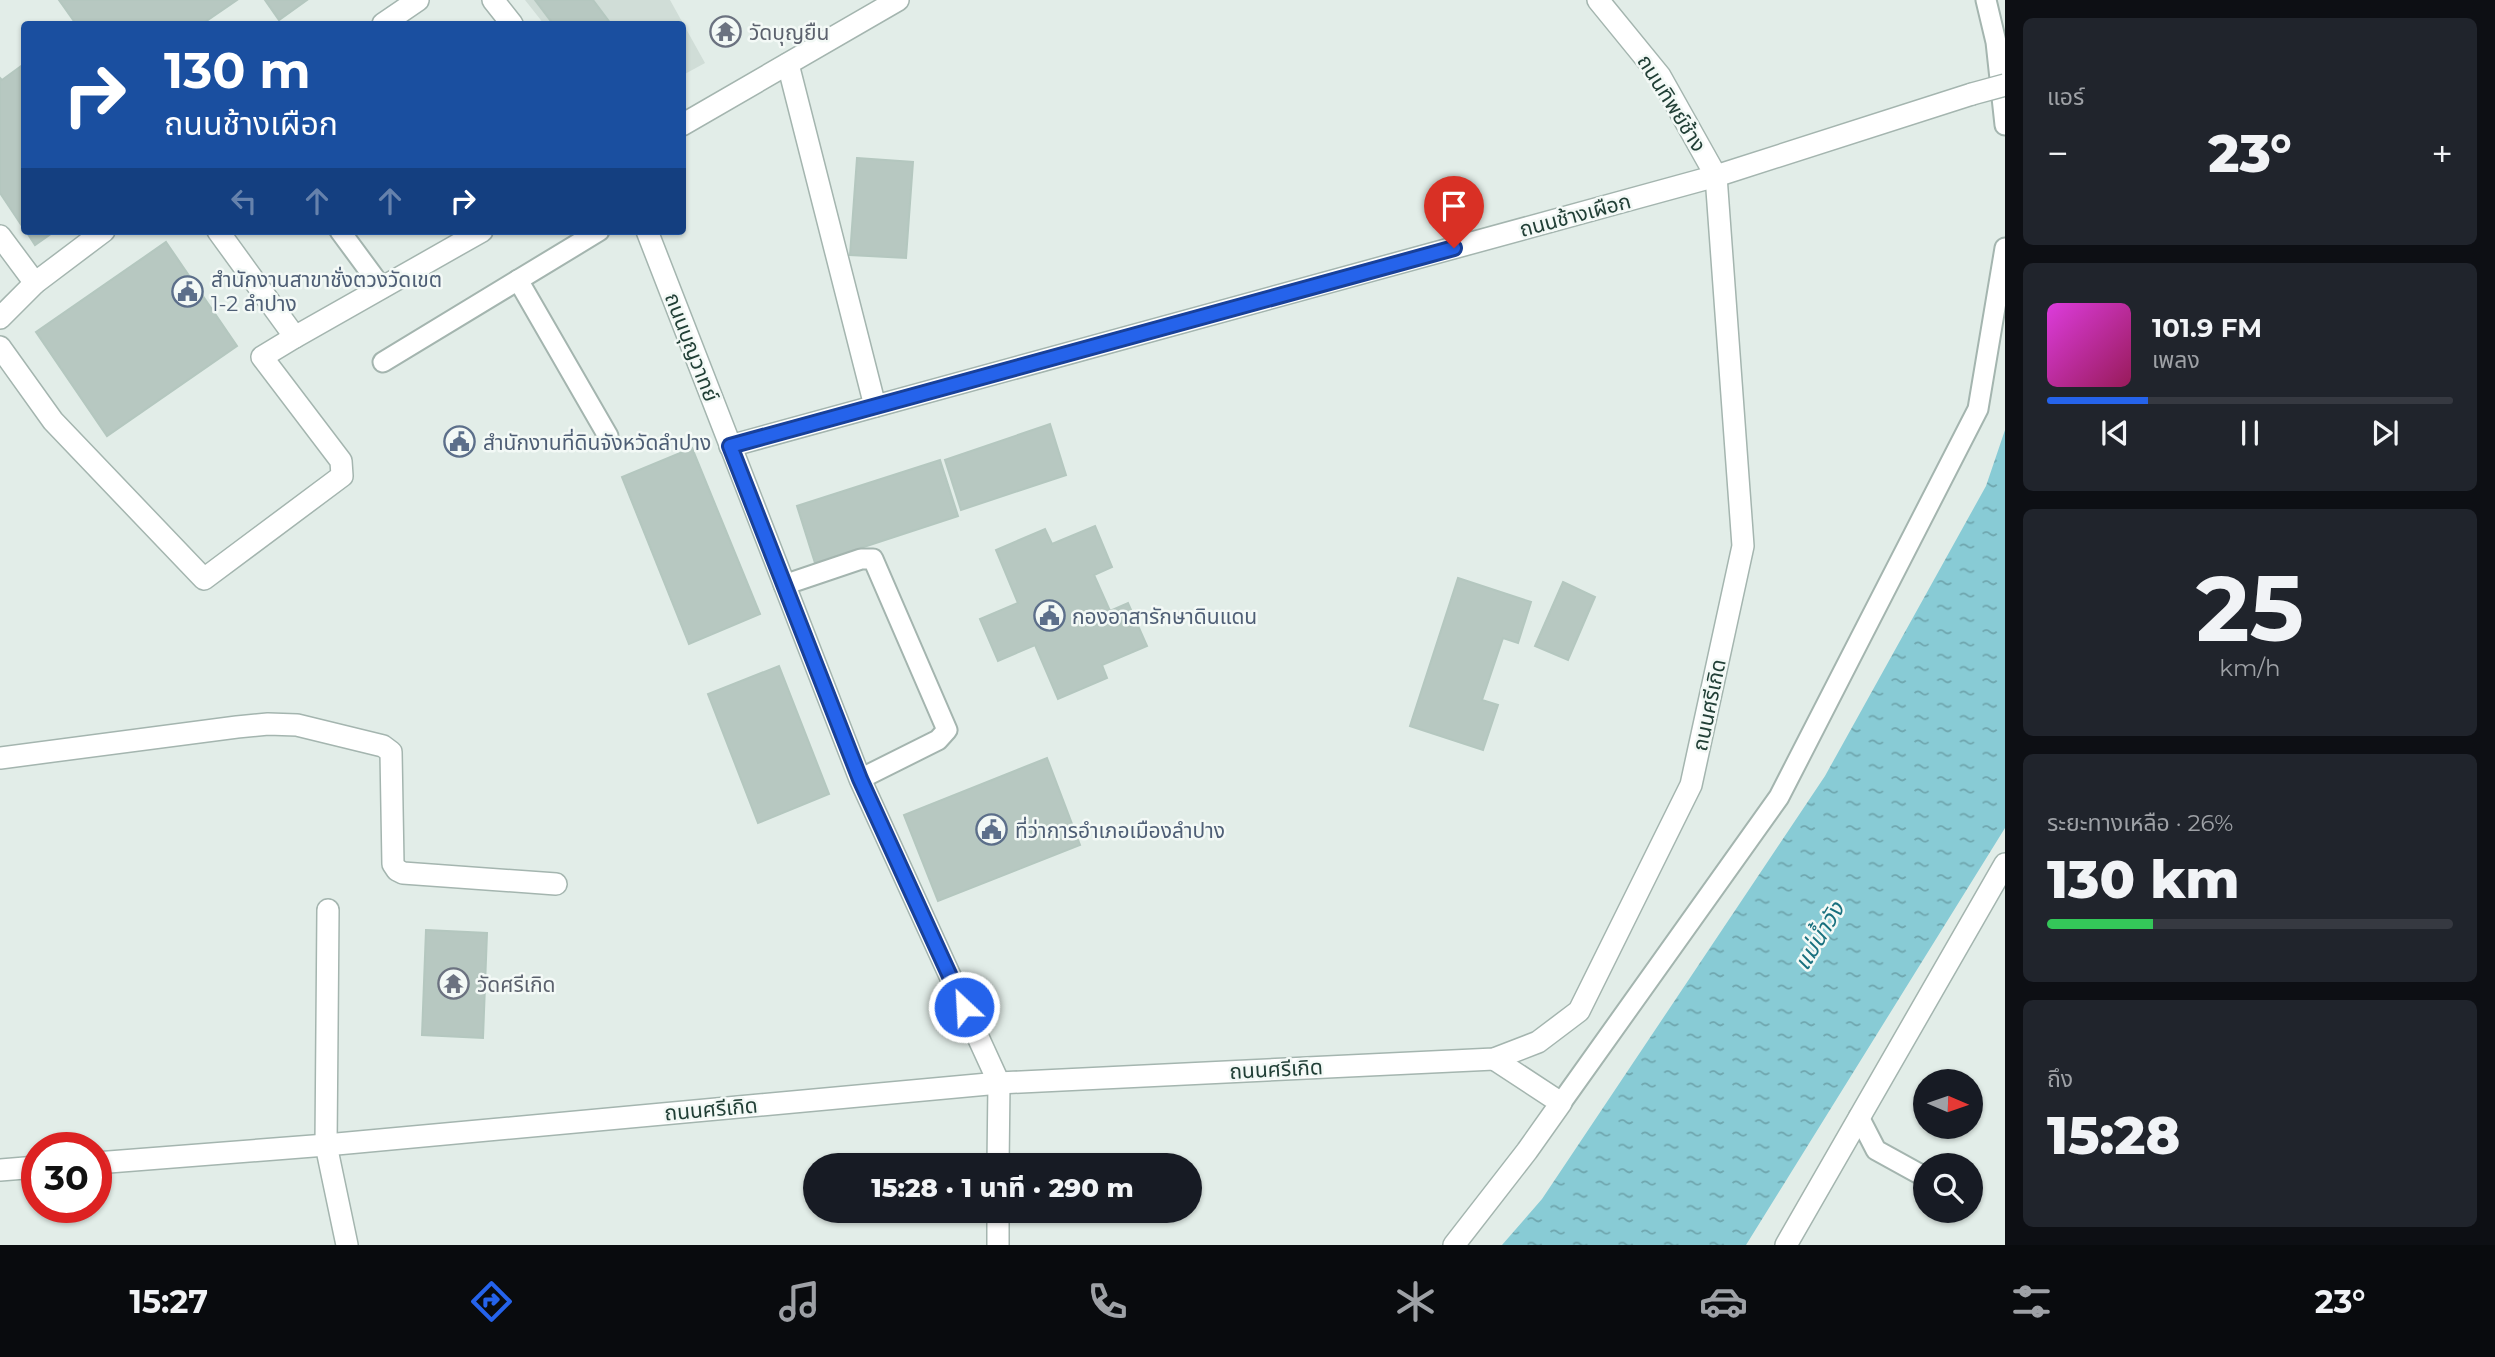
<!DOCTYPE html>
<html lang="th">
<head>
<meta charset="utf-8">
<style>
	body { margin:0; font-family:Montserrat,"Noto Sans Thai",sans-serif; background:#20242c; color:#f1f3f6; height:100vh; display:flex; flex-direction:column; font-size:26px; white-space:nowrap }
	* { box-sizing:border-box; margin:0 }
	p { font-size:23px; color:#9ea1a6 }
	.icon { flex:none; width:38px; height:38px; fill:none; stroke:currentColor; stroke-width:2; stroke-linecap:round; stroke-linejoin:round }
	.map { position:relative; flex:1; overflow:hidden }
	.side { display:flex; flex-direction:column; gap:18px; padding:18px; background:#0d0f14; width:490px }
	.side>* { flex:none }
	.hud { position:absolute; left:21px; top:21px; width:665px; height:214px; border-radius:7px; box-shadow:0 2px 5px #0004; background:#1a4fa0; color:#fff; overflow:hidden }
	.needle { width:46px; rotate:92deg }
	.controls { position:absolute; left:1913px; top:1069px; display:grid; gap:14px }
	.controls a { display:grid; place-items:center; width:70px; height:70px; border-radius:50%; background:#171b24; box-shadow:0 2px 5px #0004; font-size:35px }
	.speed { position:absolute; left:21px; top:1132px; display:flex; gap:14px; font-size:35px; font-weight:700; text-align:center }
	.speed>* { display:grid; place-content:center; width:91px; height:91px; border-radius:50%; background:#171b24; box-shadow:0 2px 5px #0004; line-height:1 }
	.speed .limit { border:10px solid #d22; background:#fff; color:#111 }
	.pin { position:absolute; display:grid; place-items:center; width:60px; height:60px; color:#fff; margin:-72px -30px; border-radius:50% 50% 50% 0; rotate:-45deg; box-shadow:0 0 7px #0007 }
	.pin .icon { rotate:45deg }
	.me { position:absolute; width:77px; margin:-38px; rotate:335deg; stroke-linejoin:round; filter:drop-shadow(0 0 5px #0008) }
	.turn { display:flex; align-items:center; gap:24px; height:147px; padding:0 28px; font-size:32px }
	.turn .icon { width:91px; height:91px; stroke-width:2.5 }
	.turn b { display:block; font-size:49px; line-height:60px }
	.lanes { display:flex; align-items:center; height:66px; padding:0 28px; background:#0003; justify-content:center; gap:35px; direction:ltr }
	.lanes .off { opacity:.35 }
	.big { font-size:52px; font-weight:800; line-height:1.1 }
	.side .widget { flex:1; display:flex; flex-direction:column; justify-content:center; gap:10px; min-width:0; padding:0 24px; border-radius:10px; background:#20242c }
	.side .dial { align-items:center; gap:0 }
	.dial b { font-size:91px; line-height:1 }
	.song { display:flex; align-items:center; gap:21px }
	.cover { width:84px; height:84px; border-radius:10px; background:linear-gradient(135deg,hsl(300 70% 55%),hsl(330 70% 35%)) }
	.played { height:7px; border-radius:4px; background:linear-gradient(90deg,#2563eb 25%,#363941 25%) }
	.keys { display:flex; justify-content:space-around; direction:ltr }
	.heat { display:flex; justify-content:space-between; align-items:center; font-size:38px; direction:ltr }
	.charge { height:10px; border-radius:5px; background:linear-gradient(90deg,#34c759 26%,#363941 0) }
	.trip { position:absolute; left:803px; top:1153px; width:399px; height:70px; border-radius:35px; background:#171b24; box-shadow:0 2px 5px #0004; font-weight:800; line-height:70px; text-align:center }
	.dock { display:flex; height:112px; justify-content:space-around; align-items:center; background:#090b0e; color:#9ea1a6 }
	.dock .icon { width:49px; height:49px }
	.dock .active { color:#2563eb }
	.dock b { font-size:32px; color:#f1f3f6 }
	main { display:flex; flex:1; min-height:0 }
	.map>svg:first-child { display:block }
	.built { fill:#d0ddd7 }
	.water { fill:url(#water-ripples) }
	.building { fill:#b7c8c1; stroke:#b4c7bf; stroke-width:2 }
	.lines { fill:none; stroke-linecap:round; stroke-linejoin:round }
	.lane-casing { stroke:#a4b5af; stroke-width:23 }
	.street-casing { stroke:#a4b5af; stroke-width:24 }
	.lane { stroke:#fff; stroke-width:19 }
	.street { stroke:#fff; stroke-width:21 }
	.street-bridge-casing { stroke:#a4b5af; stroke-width:24; stroke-linecap:butt }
	.street-bridge { stroke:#fff; stroke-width:21 }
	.route-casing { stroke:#184099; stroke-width:18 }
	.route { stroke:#2563eb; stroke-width:12 }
	.labels { text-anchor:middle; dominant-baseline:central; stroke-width:5; stroke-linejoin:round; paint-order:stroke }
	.worship-label { font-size:21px; fill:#5b616d; stroke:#f3f9f6; text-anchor:start }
	.street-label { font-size:21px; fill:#213f36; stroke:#f3f9f6 }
	.service-label { font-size:21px; fill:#4e5e75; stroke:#f3f9f6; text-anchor:start }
	.water-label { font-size:23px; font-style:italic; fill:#18707e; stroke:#f3f9f6 }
</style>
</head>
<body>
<main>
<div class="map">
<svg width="2005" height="1245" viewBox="0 0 2005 1245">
	<defs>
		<pattern id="water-ripples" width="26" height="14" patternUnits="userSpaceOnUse" patternTransform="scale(1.75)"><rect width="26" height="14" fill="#88cbd5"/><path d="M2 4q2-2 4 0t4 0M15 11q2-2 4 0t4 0" fill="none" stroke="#6fa6ae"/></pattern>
	</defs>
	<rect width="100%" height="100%" fill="#e2ede8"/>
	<polygon class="built" points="525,0 670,0 705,63 683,75 682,24 544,24"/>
	<polygon class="water" points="2005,430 2005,828 1746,1245 1502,1245 1542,1199 1825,776 1986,486"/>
	<g class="building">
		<polygon points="59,0 237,0 202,24 76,24"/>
		<polygon points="265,0 307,0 279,20"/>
		<polygon points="535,0 593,0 611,24 553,24"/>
		<polygon points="24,64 24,229 0,193 0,78 2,80"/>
		<polygon points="857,158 913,162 906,258 850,255"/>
		<polygon points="26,231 55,231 35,245"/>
		<polygon points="166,242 237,346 107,436 36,332"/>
		<polygon points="1050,424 1066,475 961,510 945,460"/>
		<polygon points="692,448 760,614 689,644 622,477"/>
		<polygon points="940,460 958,516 815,563 797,506"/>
		<polygon points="1095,526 1112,567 1094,575 1110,611 1128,603 1147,646 1102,665 1107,678 1058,699 1035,645 998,661 980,619 1018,603 996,550 1045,529 1052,544"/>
		<polygon points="1458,578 1531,602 1518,643 1503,638 1482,700 1498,705 1483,750 1410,726"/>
		<polygon points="1563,582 1595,597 1568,660 1535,646"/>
		<polygon points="779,666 829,794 758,823 708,694"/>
		<polygon points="1047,758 1080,845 938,901 904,815"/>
		<polygon points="426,930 487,933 483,1038 422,1035"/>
	</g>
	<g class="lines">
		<defs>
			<g id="lane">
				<polyline points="1986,0 1996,42 2005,125"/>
				<polyline points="340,231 382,288"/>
				<polyline points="518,280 608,436"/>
				<polyline points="383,362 599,231"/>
				<polyline points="784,585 861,559 873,559 947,730 938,740 860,779"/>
				<polyline points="1561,1103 1779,797 1978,409 2005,248"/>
				<polyline points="1859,1117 1876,1150 1925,1177"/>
			</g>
			<g id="street">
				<polyline points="493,0 512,24"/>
				<polyline points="383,24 418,0"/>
				<polyline points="788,64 875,406"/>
				<polyline points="682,125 898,0"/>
				<polyline points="218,231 295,337 482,231"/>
				<polyline points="647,231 860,779 999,1083 998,1166"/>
				<polyline points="0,236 35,283"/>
				<polyline points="0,318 35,283 104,231"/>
				<polyline points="0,347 53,421 204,579 342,476 341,461 262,357 295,337"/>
				<polyline points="730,446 1716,176 1972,94"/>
				<polyline points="0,758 237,727 268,724 297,725 383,746 391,752 393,864 397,870 403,873 556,884"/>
				<polyline points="328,910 326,1145 347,1245"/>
				<polyline points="96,1163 326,1145 999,1083 1494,1059 1538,1042 1579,1011 1691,785 1743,546 1716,176 1660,76 1598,0"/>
				<polyline points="0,1170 37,1167"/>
				<polyline points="998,1245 998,1211"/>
				<polyline points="1454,1245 1527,1151 1561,1103 1494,1059"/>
				<polyline points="1786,1245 2005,864"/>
			</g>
		</defs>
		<use href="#lane" class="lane-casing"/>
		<use href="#street" class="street-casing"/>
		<use href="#lane" class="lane"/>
		<use href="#street" class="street"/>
		<defs>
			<polyline id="street-bridge" points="1972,94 2005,85"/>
		</defs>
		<use href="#street-bridge" class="street-bridge-casing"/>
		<use href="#street-bridge" class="street-bridge"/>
	</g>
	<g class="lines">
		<defs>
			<polyline id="route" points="964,1007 860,779 730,446 1454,248"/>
		</defs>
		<use href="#route" class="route-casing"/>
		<use href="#route" class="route"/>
	</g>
	<defs>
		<symbol id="temple-ring" viewBox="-11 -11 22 22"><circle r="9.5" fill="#f3f9f6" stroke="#6b7280" stroke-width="1.5"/><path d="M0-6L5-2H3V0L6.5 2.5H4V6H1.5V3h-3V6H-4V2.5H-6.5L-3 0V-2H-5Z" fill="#6b7280"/></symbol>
		<symbol id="civic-ring" viewBox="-11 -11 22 22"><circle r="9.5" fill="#f3f9f6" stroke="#5c6f8a" stroke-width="1.5"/><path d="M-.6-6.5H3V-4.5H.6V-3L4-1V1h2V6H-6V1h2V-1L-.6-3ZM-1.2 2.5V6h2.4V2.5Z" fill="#5c6f8a"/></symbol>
	</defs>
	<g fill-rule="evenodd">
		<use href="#temple-ring" x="708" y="14" width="35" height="35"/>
		<use href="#civic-ring" x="170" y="274" width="35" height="35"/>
		<use href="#civic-ring" x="442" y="424" width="35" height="35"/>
		<use href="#civic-ring" x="1032" y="598" width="35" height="35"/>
		<use href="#civic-ring" x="974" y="812" width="35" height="35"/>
		<use href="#temple-ring" x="436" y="966" width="35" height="35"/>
	</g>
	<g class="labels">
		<g class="worship-label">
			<text x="749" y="32">วัดบุญยืน</text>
			<text x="477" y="984">วัดศรีเกิด</text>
		</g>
		<g class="street-label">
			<text transform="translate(1672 103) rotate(58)">ถนนทิพย์ช้าง</text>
			<text transform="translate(1575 215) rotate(-15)">ถนนช้างเผือก</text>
			<text transform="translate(692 347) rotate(69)">ถนนบุญวาทย์</text>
			<text transform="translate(1709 705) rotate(-78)">ถนนศรีเกิด</text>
			<text transform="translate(1276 1069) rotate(-3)">ถนนศรีเกิด</text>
			<text transform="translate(711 1109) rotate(-5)">ถนนศรีเกิด</text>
		</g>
		<g class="service-label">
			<text x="211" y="279">สำนักงานสาขาชั่งตวงวัดเขต<tspan x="211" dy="24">1-2 ลำปาง</tspan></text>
			<text x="483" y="442">สำนักงานที่ดินจังหวัดลำปาง</text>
			<text x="1072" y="616">กองอาสารักษาดินแดน</text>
			<text x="1015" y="830">ที่ว่าการอำเภอเมืองลำปาง</text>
		</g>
		<g class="water-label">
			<text transform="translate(1819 936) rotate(-59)">แม่น้ำวัง</text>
		</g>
	</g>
</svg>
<div class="controls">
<a><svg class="needle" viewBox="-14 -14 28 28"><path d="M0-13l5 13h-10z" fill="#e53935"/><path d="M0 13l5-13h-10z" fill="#9ea1a6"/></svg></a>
<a><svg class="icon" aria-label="search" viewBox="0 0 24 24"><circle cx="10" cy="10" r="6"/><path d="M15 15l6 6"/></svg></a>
</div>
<div class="speed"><div class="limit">30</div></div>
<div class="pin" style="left:1454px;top:248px;background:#d93025"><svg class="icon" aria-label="arrive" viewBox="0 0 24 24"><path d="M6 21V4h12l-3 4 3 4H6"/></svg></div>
<svg class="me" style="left:964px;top:1007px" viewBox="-20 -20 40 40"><circle r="17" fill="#2563eb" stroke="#fff" stroke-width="3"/><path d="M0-11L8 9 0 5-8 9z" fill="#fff"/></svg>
<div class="trip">15:28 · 1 นาที · 290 m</div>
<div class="hud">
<div class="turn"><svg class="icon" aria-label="right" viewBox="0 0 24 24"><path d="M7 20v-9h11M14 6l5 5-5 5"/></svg><div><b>130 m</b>ถนนช้างเผือก</div></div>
<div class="lanes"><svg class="icon off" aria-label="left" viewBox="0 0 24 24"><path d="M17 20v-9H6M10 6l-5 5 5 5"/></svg><svg class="icon off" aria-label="ahead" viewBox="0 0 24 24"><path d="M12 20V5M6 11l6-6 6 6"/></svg><svg class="icon off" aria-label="ahead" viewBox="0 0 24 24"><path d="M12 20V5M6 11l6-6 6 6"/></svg><svg class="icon" aria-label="right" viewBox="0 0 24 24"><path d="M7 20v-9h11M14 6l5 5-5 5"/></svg></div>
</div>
</div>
<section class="side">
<div class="widget"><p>แอร์</p>
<div class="heat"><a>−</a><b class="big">23°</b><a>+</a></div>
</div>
<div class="widget">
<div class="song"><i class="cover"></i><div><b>101.9 FM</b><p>เพลง</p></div></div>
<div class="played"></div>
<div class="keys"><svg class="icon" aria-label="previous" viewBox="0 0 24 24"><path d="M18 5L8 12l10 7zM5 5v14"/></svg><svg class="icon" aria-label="pause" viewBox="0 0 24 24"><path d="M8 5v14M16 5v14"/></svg><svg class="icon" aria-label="next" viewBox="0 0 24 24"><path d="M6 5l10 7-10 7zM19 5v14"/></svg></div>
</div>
<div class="widget dial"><b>25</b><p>km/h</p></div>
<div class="widget"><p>ระยะทางเหลือ · 26%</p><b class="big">130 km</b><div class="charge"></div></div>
<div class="widget"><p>ถึง</p><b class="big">15:28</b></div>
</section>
</main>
<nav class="dock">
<b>15:27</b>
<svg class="icon active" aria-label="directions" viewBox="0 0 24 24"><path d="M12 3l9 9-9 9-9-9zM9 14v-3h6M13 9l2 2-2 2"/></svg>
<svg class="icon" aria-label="music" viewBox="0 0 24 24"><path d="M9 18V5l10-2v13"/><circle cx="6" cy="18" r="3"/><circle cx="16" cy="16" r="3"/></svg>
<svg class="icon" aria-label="phone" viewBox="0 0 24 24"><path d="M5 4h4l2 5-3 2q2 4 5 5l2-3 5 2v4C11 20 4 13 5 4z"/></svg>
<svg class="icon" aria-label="climate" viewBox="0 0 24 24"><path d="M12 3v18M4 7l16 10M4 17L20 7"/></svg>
<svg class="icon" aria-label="car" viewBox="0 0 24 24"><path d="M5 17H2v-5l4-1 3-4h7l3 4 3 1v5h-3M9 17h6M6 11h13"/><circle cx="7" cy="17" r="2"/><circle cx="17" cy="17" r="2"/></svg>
<svg class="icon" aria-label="filters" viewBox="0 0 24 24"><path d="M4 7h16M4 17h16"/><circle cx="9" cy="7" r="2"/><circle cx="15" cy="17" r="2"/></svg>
<b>23°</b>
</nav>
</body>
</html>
